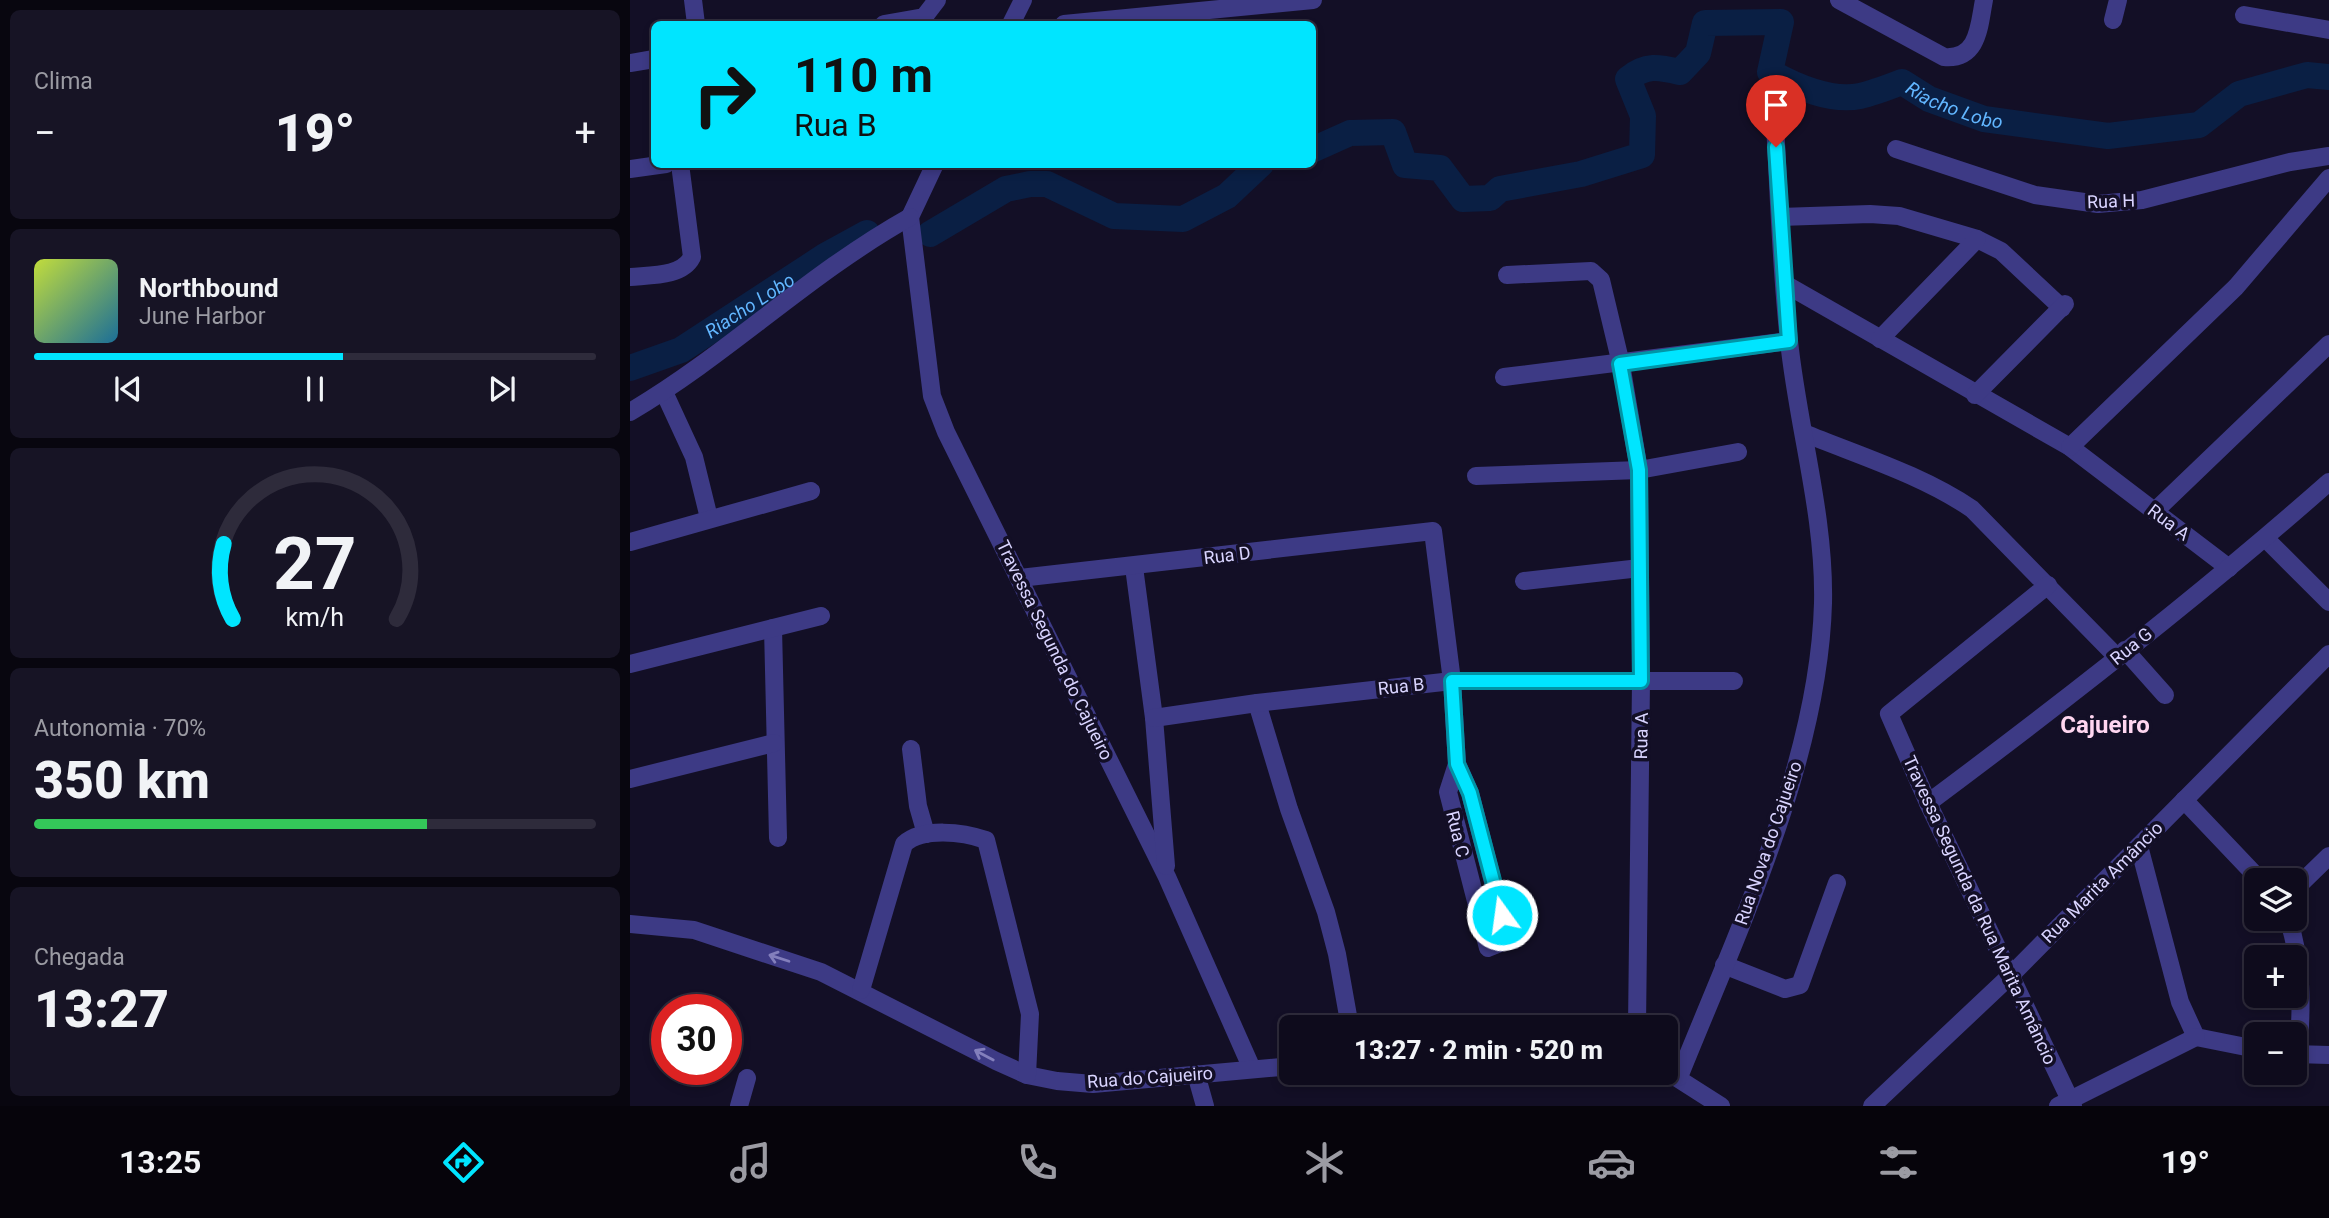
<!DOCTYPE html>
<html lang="pt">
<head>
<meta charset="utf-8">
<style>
	body { margin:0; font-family:Roboto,sans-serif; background:#171425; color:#f1f3f6; height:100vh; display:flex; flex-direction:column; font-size:26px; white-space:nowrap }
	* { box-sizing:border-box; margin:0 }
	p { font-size:23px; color:#9b9ba3 }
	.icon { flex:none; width:38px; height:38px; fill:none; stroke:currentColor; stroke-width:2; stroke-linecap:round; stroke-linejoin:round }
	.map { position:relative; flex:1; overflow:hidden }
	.side { display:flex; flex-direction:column; gap:10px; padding:10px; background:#08060f; width:630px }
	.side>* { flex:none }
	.banner { position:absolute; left:21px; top:21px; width:665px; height:147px; border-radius:10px; box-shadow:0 4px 10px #0003,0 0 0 2px #2e2b3b; background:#00e5ff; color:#111; overflow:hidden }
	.buttons { position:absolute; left:1614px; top:868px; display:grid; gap:14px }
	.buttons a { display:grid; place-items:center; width:63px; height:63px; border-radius:10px; background:#0e0b1c; box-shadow:0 4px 10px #0003,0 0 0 2px #2e2b3b; font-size:35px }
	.speed { position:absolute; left:21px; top:994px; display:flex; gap:14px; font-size:35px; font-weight:700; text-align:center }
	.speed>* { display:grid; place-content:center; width:91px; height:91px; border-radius:50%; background:#0e0b1c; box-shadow:0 4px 10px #0003,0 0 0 2px #2e2b3b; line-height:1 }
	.speed .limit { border:10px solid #d22; background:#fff; color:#111 }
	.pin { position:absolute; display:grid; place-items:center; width:60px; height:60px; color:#fff; margin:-72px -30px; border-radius:50% 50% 50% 0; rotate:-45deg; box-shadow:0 0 7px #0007 }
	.pin .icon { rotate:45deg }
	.me { position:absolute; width:77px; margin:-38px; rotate:346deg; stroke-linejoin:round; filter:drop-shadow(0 0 5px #0008) }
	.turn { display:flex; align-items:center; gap:24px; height:147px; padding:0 28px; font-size:32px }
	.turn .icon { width:91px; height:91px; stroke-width:2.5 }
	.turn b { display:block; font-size:49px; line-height:60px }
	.big { font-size:52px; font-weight:800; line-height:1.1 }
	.side .widget { flex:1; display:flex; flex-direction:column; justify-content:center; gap:10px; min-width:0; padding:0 24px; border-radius:10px; background:#171425 }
	.side .dial { align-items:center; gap:0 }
	.dial svg { height:182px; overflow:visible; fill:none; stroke:#2e2b3b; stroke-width:7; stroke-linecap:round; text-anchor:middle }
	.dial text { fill:#f1f3f6; stroke:none }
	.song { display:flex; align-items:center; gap:21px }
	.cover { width:84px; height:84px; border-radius:10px; background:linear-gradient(135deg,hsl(70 70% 55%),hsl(200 70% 35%)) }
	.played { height:7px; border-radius:4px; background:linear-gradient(90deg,#00e5ff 55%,#2e2b3b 55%) }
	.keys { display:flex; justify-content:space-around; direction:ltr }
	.heat { display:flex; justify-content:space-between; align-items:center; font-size:38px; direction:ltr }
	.charge { height:10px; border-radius:5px; background:linear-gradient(90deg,#34c759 70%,#2e2b3b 0) }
	.trip { position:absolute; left:649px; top:1015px; width:399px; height:70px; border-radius:10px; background:#0e0b1c; box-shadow:0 4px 10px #0003,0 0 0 2px #2e2b3b; font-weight:800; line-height:70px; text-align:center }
	.tab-bar { display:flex; height:112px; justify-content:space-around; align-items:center; background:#06040b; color:#9b9ba3 }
	.tab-bar .icon { width:49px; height:49px }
	.tab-bar .current { color:#00e5ff }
	.tab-bar b { font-size:32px; color:#f1f3f6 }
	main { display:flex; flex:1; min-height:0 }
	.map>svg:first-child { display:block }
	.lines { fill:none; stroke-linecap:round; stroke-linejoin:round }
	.river { stroke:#0a1f44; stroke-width:26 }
	.minor { stroke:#3d3a85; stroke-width:18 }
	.oneway { stroke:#837fbc }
	.route-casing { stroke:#0095a6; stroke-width:18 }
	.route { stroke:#00e5ff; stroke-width:12 }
	.labels { text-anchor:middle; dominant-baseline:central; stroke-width:7; stroke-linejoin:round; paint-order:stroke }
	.street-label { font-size:18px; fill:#d9d4ff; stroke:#130f26 }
	.water-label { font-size:19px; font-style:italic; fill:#62b6ff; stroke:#130f26 }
	.district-label { font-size:24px; font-weight:bold; fill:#ffd6f0; stroke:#130f26 }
</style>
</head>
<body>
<main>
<section class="side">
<div class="widget"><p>Clima</p>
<div class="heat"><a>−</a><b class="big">19°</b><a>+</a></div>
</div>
<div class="widget">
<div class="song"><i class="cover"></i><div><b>Northbound</b><p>June Harbor</p></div></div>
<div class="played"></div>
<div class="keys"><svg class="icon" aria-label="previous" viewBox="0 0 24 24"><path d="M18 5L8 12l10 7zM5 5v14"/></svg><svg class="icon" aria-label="pause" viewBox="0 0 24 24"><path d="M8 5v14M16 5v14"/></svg><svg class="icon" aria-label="next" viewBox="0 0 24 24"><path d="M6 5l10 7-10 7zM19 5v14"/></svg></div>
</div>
<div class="widget dial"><svg viewBox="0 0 100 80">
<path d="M14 69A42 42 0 1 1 86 69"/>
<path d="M14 69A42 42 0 0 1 10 36" stroke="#00e5ff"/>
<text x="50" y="56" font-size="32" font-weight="700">27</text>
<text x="50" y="72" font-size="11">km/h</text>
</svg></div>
<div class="widget"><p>Autonomia · 70%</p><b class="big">350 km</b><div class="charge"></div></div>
<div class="widget"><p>Chegada</p><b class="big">13:27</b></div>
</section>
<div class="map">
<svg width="1699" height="1106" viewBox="0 0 1699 1106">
	<rect width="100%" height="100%" fill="#130f26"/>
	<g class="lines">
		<g class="river">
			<path id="s1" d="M682,150L720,133L763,132L775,165L810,168L833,199L860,198L870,189L951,174L1012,155L1013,116L998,79C1016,64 1029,67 1050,72L1068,53L1075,23L1151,22L1140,72C1164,86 1201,102 1230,96C1244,93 1259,87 1272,82L1299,99L1354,119L1478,136L1569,125L1609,94L1677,75L1699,77"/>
			<polyline points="300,234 376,189 400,184 417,184 484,216 553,219 597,196 631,164"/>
			<path id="s2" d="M0,368L51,350L195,256L237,233"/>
		</g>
		<g class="minor">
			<polyline points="63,0 66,24"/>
			<path d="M1209,0L1314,57C1349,60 1349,25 1354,0"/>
			<polyline points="1614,15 1699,30"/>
			<polyline points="1483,20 1488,0"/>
			<polyline points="254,24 294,17 307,0"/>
			<polyline points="381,24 393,0"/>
			<polyline points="434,24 683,0"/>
			<polyline points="0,63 24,59"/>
			<polyline points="1266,149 1405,195 1468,204 1512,200 1660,162 1699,156"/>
			<polyline points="0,169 36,164"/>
			<polyline points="280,217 302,396 316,432 537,877 622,1069"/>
			<polyline points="280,217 305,164"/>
			<polyline points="1150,217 1240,214 1269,216 1347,239 1371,251 1432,308"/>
			<polyline points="877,275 961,271 971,280 991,364 1009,470 1011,681 1007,1027"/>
			<path d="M0,277C20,275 52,277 62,257L50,164"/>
			<polyline points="1155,284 1440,447 1599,568"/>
			<polyline points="1250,339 1347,239"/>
			<polyline points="874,377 1159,341"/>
			<polyline points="34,392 64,457 79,518"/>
			<polyline points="1345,395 1435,304"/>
			<path d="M0,412C100,353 178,274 280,217"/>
			<path d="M1174,433C1230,456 1292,475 1342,509L1487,657"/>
			<polyline points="1440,447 1606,287 1699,178"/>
			<polyline points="846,476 1009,470 1108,452"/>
			<polyline points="1525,511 1699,344"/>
			<polyline points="1635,538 1699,602"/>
			<polyline points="0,542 181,491"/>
			<polyline points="504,567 524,718 536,866"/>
			<polyline points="390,578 803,531 822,681 827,764 818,792 858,948 878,940 840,793 827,764"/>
			<polyline points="894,581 1010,568"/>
			<polyline points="1418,585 1259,714 1298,803 1443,1106"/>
			<polyline points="143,628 148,838"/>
			<polyline points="1495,650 1535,695"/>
			<polyline points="0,664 191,616"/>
			<polyline points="627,703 659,809 696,912 707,954 720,1027"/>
			<polyline points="524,718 627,703 822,681 1104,681"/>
			<polyline points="281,749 288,806 296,834"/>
			<polyline points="0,779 144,743"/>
			<polyline points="1554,800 1630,880"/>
			<path d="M1298,803C1435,701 1571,595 1699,482"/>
			<polyline points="1509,846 1550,1002 1566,1037 1626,1049"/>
			<polyline points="1664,890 1699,856"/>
			<path d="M1658,919C1673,962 1672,1010 1668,1055"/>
			<polyline points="0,924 64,930 191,972 366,1061 397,1075 427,1081 463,1084 662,1066"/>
			<polyline points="1094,965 1155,989 1170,985 1207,883"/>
			<path d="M231,990L274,844C293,827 333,832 356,840L400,1014L397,1075"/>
			<polyline points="1664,1054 1699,1055"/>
			<polyline points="1036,1071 1091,1106"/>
			<polyline points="566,1074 575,1106"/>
			<path d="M1049,1077C1107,933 1189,760 1193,603C1195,515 1168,428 1159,341C1151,269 1149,196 1145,124"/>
			<polyline points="109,1106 117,1078"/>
			<polyline points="1242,1106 1381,975 1699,654"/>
			<polyline points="1428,1106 1566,1037"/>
		</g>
	</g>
	<defs><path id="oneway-shaft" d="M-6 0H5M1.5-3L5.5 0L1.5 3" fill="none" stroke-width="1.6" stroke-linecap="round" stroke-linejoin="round" transform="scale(1.75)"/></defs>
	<g class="oneway">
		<use href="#oneway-shaft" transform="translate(149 958) rotate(-162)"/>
		<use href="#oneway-shaft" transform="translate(354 1055) rotate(-152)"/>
	</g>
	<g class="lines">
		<defs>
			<polyline id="route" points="872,915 840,793 827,764 822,681 1011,681 1009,470 990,364 1159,341 1146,147"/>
		</defs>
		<use href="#route" class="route-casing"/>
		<use href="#route" class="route"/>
	</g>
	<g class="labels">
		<g class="street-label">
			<text transform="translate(1481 201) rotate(-2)">Rua H</text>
			<text transform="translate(1539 522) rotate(37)">Rua A</text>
			<text transform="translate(597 555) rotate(-7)">Rua D</text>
			<text transform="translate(1501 646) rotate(-39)">Rua G</text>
			<text transform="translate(425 650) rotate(64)">Travessa Segunda do Cajueiro</text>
			<text transform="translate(771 686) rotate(-6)">Rua B</text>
			<text transform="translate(1011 736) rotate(-89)">Rua A</text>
			<text transform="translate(828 834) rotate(76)">Rua C</text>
			<text transform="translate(1138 843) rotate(-71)">Rua Nova do Cajueiro</text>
			<text transform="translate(1472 882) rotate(-45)">Rua Marita Amâncio</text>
			<text transform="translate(1350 910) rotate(65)">Travessa Segunda da Rua Marita Amâncio</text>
			<text transform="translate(520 1077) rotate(-4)">Rua do Cajueiro</text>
		</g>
		<g class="water-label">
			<text stroke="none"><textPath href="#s1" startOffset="896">Riacho Lobo</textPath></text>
			<text stroke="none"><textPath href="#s2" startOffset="136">Riacho Lobo</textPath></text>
		</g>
		<g class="district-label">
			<text x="1475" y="725">Cajueiro</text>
		</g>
	</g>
</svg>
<div class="buttons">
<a><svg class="icon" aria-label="layers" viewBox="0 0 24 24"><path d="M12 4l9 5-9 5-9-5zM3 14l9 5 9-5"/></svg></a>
<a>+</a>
<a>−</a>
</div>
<div class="speed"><div class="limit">30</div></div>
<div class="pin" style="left:1146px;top:147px;background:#d93025"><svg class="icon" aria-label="arrive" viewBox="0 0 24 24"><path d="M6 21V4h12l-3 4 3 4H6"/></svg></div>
<svg class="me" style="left:872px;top:915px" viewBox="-20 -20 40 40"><circle r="17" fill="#00e5ff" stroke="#fff" stroke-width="3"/><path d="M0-11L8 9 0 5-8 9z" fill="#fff"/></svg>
<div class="trip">13:27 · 2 min · 520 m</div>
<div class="banner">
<div class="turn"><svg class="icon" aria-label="right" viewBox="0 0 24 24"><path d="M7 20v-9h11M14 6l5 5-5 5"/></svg><div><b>110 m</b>Rua B</div></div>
</div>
</div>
</main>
<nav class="tab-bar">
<b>13:25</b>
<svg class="icon current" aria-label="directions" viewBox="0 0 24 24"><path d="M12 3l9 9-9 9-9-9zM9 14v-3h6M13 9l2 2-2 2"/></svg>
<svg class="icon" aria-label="music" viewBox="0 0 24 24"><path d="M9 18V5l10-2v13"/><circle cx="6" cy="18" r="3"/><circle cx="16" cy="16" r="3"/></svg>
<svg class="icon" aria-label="phone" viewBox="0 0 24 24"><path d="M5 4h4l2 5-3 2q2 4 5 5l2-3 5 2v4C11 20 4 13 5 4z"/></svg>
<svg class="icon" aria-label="climate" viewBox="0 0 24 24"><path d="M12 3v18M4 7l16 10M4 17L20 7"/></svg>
<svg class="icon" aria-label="car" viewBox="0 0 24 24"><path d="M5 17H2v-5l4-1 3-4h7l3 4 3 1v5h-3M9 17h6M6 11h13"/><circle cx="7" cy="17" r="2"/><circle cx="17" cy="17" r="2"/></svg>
<svg class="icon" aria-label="filters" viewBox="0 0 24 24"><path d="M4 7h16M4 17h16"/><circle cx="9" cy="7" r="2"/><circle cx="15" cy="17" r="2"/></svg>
<b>19°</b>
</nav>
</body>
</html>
